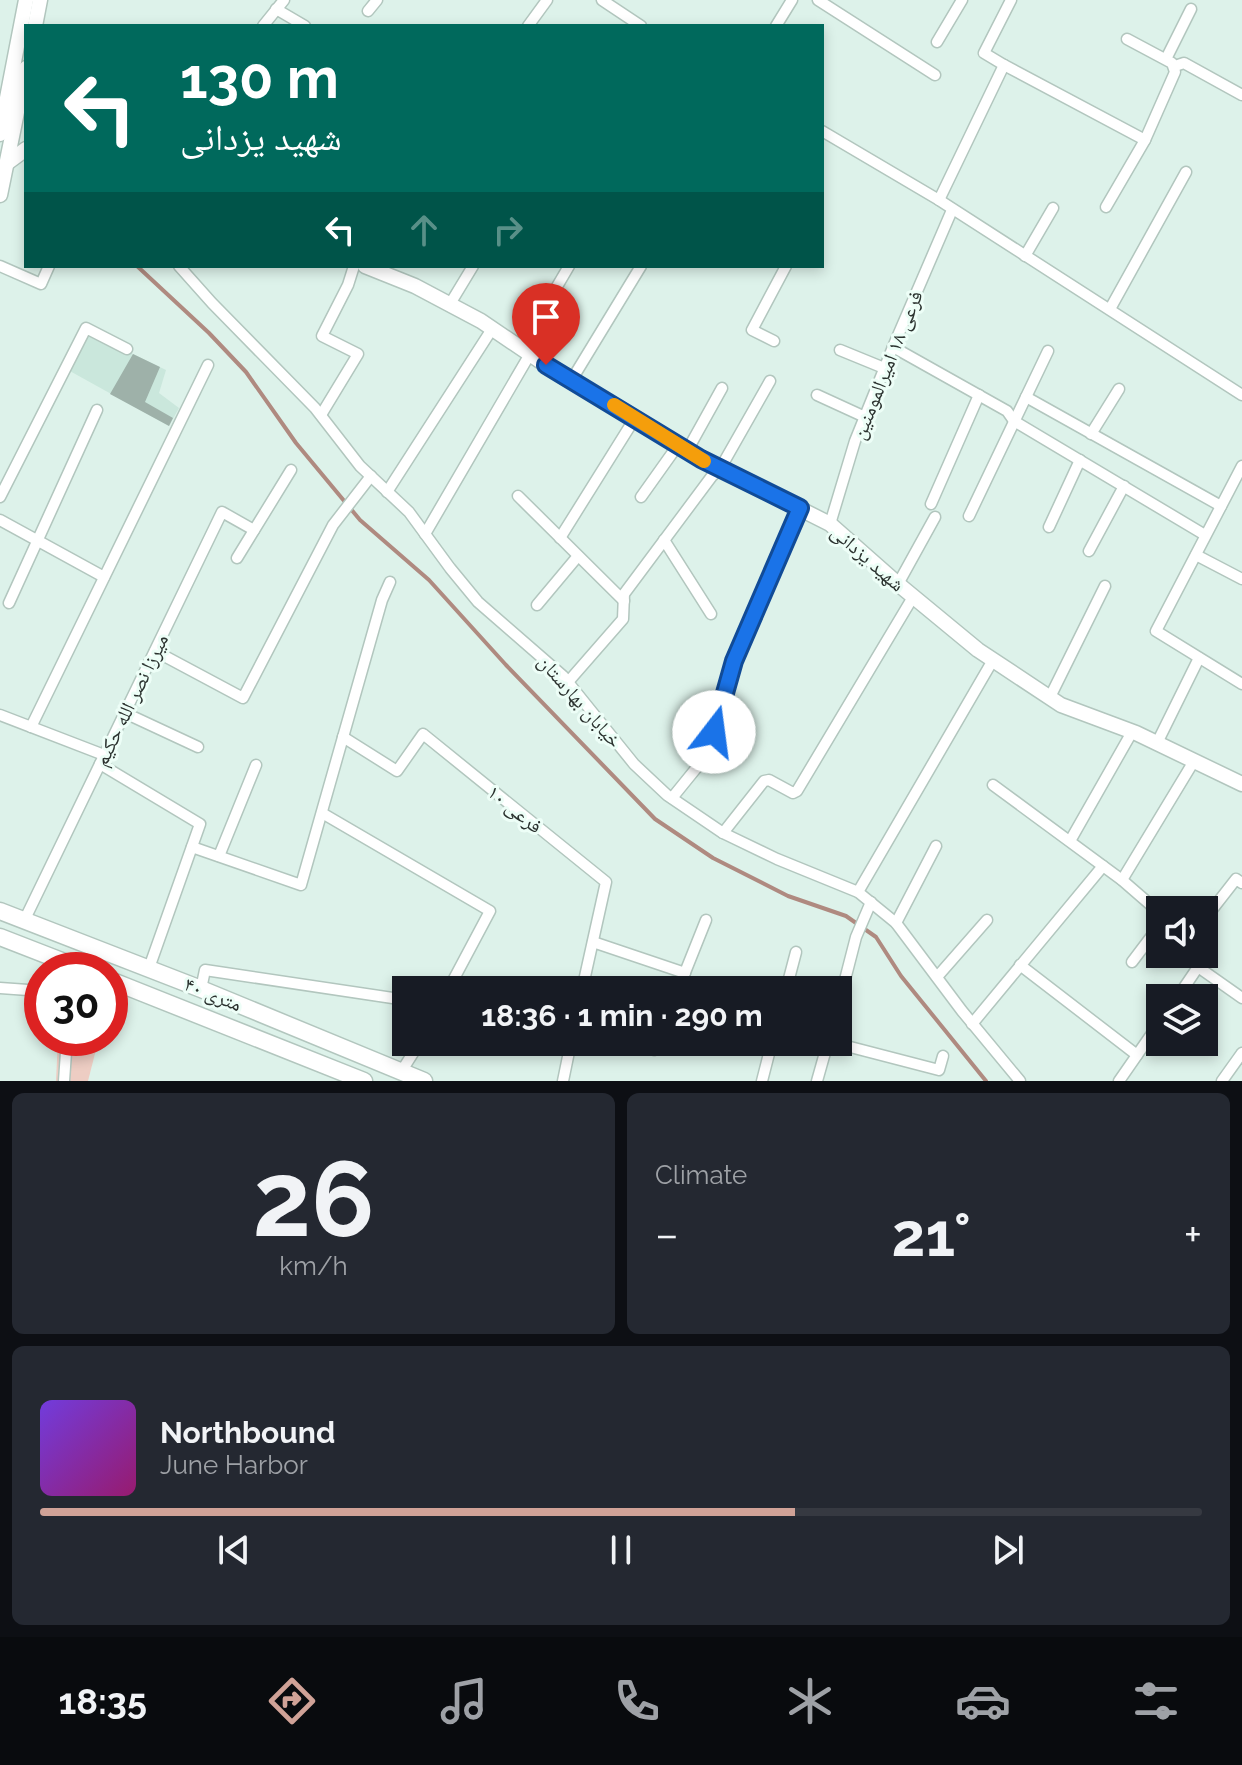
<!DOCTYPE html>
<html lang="en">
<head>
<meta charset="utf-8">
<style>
	body { margin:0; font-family:Raleway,"Noto Naskh Arabic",sans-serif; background:#242831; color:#f1f3f6; height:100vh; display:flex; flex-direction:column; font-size:30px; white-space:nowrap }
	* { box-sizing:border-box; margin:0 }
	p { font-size:26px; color:#9ea1a6 }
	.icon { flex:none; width:44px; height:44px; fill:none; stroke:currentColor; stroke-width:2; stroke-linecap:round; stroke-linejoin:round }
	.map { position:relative; height:1081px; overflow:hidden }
	.side { display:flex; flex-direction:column; gap:12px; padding:12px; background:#0d0f14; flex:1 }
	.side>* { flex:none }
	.top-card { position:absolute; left:24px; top:24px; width:800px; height:244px; border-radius:0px; box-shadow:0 4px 12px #0003; background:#00695c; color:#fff; overflow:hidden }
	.fabs { position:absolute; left:1146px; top:896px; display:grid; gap:16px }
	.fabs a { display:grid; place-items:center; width:72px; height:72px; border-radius:0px; background:#171b24; box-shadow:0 4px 12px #0003; font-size:40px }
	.speed { position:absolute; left:24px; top:952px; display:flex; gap:16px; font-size:40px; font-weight:700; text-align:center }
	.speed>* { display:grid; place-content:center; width:104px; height:104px; border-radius:50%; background:#171b24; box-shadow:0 4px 12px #0003; line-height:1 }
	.speed .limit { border:12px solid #d22; background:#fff; color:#111 }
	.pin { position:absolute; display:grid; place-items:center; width:68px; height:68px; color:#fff; margin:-82px -34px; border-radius:50% 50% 50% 0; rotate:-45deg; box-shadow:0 0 8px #0007 }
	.pin .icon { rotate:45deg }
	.me { position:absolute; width:88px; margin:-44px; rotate:15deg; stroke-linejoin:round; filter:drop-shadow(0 0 6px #0008) }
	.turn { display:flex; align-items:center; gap:28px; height:168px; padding:0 24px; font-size:36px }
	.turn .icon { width:104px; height:104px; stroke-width:2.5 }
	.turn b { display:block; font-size:56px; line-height:68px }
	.lanes { display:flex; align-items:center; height:76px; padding:0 24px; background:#0003; justify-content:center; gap:40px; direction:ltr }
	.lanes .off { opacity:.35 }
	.big { font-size:60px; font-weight:700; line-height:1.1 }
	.side .tile { flex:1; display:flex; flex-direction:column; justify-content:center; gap:12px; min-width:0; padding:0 28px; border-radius:12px; background:#242831 }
	.side .dial { align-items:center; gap:0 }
	.dial b { font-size:104px; line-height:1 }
	.song { display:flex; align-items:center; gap:24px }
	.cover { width:96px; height:96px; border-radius:12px; background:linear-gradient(135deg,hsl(260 70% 55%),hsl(320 70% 35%)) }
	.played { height:8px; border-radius:4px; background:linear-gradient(90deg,#d0a297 65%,#363941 65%) }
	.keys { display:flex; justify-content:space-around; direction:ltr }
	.heat { display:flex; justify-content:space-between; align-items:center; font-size:44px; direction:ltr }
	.side .tiles { flex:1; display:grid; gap:12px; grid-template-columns:1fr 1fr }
	.tile:last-child { grid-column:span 2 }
	.trip { position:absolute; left:392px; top:976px; width:460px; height:80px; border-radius:0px; background:#171b24; box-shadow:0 4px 12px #0003; font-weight:700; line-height:80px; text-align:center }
	.tabs { display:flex; height:128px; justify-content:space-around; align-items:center; background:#090b0e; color:#9ea1a6 }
	.tabs .icon { width:56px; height:56px }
	.tabs .selected { color:#d0a297 }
	.tabs b { font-size:36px; color:#f1f3f6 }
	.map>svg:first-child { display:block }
	.built { fill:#cae7dc }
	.green { fill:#edcdc3 }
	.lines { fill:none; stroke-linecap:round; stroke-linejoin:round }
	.stream { stroke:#af8a80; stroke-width:4 }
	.building { fill:#9eb1a9 }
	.street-casing { stroke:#b2c6be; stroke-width:13 }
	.secondary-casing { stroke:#b2c6be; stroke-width:17 }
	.primary-casing { stroke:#b2c6be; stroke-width:19 }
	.street { stroke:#fff; stroke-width:10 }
	.secondary { stroke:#fff; stroke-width:14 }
	.primary { stroke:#fff; stroke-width:16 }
	.route-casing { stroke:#114b97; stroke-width:20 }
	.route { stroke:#1a73e8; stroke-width:14 }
	.slow { stroke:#f59e0b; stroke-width:14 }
	.labels { text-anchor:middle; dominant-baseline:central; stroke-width:6; stroke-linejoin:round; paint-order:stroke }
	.street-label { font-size:20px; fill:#2b322f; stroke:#edfef7 }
</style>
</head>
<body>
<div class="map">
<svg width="1242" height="1081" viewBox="0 0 1242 1081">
	<rect width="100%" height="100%" fill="#ddf2ea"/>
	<polygon class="built" points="88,332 166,370 159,393 179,408 169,426 68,370"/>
	<polygon class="green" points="58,1038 99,1038 88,1081 56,1081"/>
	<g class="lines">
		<polyline class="stream" points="137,266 209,333 246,372 296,443 360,520 429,580 506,665 655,819 713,858 788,896 846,916 876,937 901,976 986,1081"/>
	</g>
	<polygon class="building" points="133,354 160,367 145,402 173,418 169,426 110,394"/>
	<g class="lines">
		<defs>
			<g id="street">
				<polyline points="602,0 641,26"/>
				<polyline points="818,0 935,75"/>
				<polyline points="276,9 305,26"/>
				<polyline points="368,11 377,0"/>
				<polyline points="263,26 284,0"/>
				<polyline points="528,26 547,0"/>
				<polyline points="776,26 792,0"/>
				<polyline points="937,42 962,0"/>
				<polyline points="1166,59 1191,9"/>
				<polyline points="1004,65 1145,140"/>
				<polyline points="1175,66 1184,63 1242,95"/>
				<polyline points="822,131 939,200 1242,395"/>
				<polyline points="939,200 1004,65 984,53 1011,0"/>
				<polyline points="1106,207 1145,140 1175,72 1172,63 1127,39"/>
				<polyline points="1025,256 1053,208"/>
				<polyline points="0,266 41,284 49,266"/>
				<polyline points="179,266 212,303 315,408 360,466 409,512 450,568 478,602 563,676 634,764 667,795 723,833 777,859 858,892 896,923 962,1011 1020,1081"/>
				<polyline points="450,304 473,266"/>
				<polyline points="1110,309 1186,172"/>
				<polyline points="774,341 752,330 786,266"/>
				<polyline points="893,347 1007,411 1014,421 1205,535"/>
				<polyline points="521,348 569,266"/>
				<polyline points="840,350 884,368"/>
				<polyline points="571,381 641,266"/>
				<polyline points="817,395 865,417"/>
				<polyline points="1026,397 1221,506"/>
				<polyline points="321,415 358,354 322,336 348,285 354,266"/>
				<polyline points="1091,434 1119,389"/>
				<polyline points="687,451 722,388"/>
				<polyline points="1242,466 1156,631 1242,684"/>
				<polyline points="387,492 492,329"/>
				<polyline points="518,496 624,601"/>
				<polyline points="0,497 86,328 127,349"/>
				<polyline points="641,497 678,445"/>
				<polyline points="931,504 979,395"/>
				<polyline points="969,516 1048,351"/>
				<polyline points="0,520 104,577"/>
				<polyline points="830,524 855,441 893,347 952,210"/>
				<polyline points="1049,527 1080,460"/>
				<polyline points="425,534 530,354"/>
				<polyline points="560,538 635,418"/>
				<polyline points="664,540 711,614"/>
				<polyline points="1089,551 1124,486"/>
				<polyline points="1196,555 1242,579"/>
				<polyline points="237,558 291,470"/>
				<polyline points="898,584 935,517"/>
				<polyline points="9,603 97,410"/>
				<polyline points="537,605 578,556"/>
				<polyline points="155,651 243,698 333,525 371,476"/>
				<polyline points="568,682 623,619 624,594 712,476 720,469 770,381"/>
				<polyline points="1050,697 1105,586"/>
				<polyline points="125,713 198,747"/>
				<polyline points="0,715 104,755"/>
				<polyline points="31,727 208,365"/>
				<polyline points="343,737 397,771 423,734 606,882 582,990"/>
				<polyline points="1157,743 1199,658"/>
				<polyline points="100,764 200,824 149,968"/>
				<polyline points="993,785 1122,880 1160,913"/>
				<polyline points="672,798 698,766 710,748 734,661 800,508"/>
				<polyline points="322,813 490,911 448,990"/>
				<polyline points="723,833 764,781 769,780 793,793 797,791 913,597"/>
				<polyline points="1070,841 1132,732"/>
				<polyline points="192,847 301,885 382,600 390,582"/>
				<polyline points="219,856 256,765"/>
				<polyline points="1122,880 1194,761"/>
				<polyline points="858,892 993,660"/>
				<polyline points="1204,920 1236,879 1242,883"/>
				<polyline points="24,921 222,512 254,530"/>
				<polyline points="896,923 936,846"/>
				<polyline points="593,942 685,973"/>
				<polyline points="1132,962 1160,925"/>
				<polyline points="1020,965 1137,1055"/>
				<polyline points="1198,967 1242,998"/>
				<polyline points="937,977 987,920"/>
				<polyline points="0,988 42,991"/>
				<polyline points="201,989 205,970 406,1000"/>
				<polyline points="678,990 706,920"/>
				<polyline points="786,990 796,952"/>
				<polyline points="1177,998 1198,967 1194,954"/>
				<polyline points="838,1007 856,937 871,902"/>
				<polyline points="972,1024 1103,866"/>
				<polyline points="831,1042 939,1070 943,1056"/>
				<polyline points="654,1050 658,1042"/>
				<polyline points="401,1072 420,1042"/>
				<polyline points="64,1081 67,1038"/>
				<polyline points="563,1081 571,1042"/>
				<polyline points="762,1081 772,1042"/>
				<polyline points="817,1081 828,1042"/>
				<polyline points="1119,1081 1160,1022"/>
				<polyline points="1222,1081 1242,1053"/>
			</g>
			<g id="secondary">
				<polyline points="35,26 40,0"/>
				<polyline points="0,134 26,0"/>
				<polyline points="7,163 26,149"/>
				<polyline points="0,195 26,68"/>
				<polyline points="365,266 415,286 481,321 562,376 624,411 701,459 830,524 898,584 978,650 1061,705 1136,733 1242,784"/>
			</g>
			<g id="primary">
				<polyline points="0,911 201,989 424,1081"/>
				<polyline points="0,937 85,970"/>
				<polyline points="110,980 364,1081"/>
			</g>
		</defs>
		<use href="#street" class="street-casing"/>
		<use href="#secondary" class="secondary-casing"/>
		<use href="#primary" class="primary-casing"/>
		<use href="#street" class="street"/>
		<use href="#secondary" class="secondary"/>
		<use href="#primary" class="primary"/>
	</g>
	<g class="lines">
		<defs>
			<polyline id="route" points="546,365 701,459 800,508 734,661 714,732"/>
		</defs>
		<use href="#route" class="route-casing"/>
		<use href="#route" class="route"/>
		<polyline class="slow" points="614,405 704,461"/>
	</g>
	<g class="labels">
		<g class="street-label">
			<text transform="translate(887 365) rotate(-68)">فرعی ۱۸ امیرالمومنین</text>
			<text transform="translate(868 558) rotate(41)">شهید یزدانی</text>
			<text transform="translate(131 700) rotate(-64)">میرزا نصر الله حکیم</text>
			<text transform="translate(580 701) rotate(49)">خیابان بهارستان</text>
			<text transform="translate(515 809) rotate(39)">فرعی ۱۰</text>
			<text transform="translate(213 994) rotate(22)">۴۰ متری</text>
		</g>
	</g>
</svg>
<div class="fabs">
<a><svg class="icon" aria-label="sound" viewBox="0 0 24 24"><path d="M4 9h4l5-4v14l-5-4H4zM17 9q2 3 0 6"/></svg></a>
<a><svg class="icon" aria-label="layers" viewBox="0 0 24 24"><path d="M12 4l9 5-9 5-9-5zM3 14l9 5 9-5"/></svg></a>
</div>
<div class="speed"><div class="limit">30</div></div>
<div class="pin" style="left:546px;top:365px;background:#d93025"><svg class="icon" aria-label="arrive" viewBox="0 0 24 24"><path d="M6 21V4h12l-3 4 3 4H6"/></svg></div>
<svg class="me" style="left:714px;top:732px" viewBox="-20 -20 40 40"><circle r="19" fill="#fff"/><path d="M0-13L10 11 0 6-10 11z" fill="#1a73e8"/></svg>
<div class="trip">18:36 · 1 min · 290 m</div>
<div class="top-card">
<div class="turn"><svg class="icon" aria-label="left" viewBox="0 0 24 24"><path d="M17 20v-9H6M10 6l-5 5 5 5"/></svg><div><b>130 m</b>شهید یزدانی</div></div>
<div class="lanes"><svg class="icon" aria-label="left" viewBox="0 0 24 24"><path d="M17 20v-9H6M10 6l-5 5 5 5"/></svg><svg class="icon off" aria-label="ahead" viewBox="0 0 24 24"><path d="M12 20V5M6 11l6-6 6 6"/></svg><svg class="icon off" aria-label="right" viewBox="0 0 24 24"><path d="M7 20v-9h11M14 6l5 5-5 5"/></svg></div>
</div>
</div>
<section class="side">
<div class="tiles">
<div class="tile dial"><b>26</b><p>km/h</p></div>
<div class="tile"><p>Climate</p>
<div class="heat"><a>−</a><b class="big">21°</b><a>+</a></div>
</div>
<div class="tile">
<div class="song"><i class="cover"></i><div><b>Northbound</b><p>June Harbor</p></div></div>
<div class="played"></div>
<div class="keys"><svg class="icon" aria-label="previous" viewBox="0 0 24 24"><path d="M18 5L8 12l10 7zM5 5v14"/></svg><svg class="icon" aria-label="pause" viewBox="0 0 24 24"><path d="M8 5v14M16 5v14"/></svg><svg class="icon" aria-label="next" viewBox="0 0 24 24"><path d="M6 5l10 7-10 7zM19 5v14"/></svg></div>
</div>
</div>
</section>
<nav class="tabs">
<b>18:35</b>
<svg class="icon selected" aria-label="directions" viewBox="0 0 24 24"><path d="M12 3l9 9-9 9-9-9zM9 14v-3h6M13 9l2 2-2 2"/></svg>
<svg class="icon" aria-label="music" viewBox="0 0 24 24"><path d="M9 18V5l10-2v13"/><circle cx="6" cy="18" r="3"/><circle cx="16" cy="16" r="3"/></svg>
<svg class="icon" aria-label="phone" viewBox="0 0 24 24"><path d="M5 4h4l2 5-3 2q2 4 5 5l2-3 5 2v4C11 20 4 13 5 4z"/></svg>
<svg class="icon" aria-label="climate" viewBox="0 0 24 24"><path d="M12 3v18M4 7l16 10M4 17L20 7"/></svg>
<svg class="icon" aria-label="car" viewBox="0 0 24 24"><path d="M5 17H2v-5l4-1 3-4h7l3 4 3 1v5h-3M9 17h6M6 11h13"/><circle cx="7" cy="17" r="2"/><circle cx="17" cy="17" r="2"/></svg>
<svg class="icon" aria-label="filters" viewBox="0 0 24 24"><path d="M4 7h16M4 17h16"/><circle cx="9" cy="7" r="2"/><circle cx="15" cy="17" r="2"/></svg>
</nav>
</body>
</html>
